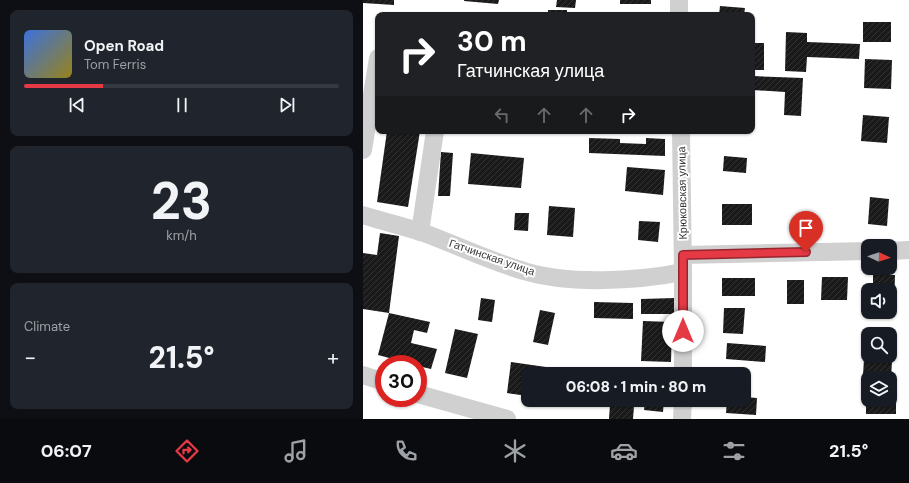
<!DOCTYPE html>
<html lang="en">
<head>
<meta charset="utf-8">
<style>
	body { margin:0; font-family:"DM Sans",sans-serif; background:#20242c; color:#f1f3f6; height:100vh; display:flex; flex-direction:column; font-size:15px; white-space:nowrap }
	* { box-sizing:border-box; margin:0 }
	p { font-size:13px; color:#9ea1a6 }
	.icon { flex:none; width:22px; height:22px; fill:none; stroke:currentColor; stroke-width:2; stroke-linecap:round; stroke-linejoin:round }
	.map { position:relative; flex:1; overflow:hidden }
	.details { display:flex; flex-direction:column; gap:10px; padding:10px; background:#0d0f14; width:363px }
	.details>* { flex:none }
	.banner { position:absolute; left:12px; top:12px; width:380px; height:122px; border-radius:8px; box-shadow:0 1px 3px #0004; background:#202124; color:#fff; overflow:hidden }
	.needle { width:26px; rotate:94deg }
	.fabs { position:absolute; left:498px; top:239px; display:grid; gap:8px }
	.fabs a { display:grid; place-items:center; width:36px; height:36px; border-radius:8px; background:#171b24; box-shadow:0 1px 3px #0004; font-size:20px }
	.speed { position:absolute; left:12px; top:355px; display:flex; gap:8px; font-size:20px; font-weight:700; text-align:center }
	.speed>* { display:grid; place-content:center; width:52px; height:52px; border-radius:50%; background:#171b24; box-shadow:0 1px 3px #0004; line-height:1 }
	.speed .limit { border:6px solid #d22; background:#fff; color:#111 }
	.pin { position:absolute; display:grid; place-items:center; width:34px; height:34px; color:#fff; margin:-41px -17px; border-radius:50% 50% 50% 0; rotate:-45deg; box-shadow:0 0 4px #0007 }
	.pin .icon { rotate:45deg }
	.me { position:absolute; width:44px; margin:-22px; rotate:0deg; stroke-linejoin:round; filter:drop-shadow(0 0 3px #0008) }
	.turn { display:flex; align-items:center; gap:14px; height:84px; padding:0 16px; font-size:18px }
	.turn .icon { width:52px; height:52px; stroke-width:2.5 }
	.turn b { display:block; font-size:28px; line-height:34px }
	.lanes { display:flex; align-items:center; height:38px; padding:0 16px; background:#0003; justify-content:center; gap:20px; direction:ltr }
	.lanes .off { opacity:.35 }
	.big { font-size:30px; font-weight:800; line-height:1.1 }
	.details .tile { flex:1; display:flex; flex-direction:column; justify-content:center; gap:6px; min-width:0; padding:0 14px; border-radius:8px; background:#20242c }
	.details .dial { align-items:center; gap:0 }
	.dial b { font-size:52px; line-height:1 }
	.song { display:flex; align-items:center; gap:12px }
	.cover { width:48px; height:48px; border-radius:6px; background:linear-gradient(135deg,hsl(220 70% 55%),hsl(50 70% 35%)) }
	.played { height:4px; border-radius:2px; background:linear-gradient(90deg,#e63946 25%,#363941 25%) }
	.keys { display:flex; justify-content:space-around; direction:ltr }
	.heat { display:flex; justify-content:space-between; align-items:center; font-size:22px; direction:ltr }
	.trip { position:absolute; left:158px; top:367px; width:230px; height:40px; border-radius:8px; background:#171b24; box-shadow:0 1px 3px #0004; font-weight:800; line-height:40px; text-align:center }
	.dock { display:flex; height:64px; justify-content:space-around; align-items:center; background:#090b0e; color:#9ea1a6 }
	.dock .icon { width:28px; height:28px }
	.dock .current { color:#e63946 }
	.dock b { font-size:18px; color:#f1f3f6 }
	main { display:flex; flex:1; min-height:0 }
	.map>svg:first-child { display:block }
	.building { fill:url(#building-hatch) }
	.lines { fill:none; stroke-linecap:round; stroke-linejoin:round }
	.minor { stroke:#d0d0d0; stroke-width:18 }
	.route-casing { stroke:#96252e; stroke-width:10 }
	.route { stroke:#e63946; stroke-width:7 }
	.labels { text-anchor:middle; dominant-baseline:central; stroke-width:4; stroke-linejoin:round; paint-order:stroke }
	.street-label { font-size:11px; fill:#333; stroke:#fff }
</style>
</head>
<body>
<main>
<section class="details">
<div class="tile">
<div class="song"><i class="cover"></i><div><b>Open Road</b><p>Tom Ferris</p></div></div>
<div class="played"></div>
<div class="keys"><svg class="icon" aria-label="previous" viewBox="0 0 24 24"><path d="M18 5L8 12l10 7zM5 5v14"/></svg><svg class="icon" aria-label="pause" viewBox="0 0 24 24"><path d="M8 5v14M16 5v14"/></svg><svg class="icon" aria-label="next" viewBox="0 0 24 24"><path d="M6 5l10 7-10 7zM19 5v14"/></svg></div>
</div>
<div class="tile dial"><b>23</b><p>km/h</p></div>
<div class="tile"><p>Climate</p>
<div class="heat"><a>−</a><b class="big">21.5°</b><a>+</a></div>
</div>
</section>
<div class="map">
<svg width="546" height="419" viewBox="0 0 546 419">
	<defs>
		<pattern id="building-hatch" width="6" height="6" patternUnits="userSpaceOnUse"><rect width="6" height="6" fill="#1a1a1a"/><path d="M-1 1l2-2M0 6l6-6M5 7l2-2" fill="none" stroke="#333"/></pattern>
	</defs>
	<rect width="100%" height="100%" fill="#fff"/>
	<g class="building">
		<polygon points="0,0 31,0 31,5 0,3"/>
		<polygon points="101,0 136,0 135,4 101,1"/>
		<polygon points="194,0 213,0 212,8 193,7"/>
		<rect x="257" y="0" width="31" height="4"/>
		<polygon points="357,6 382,8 381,15 356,15"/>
		<rect x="185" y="10" width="19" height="5"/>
		<rect x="500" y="22" width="28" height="20"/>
		<polygon points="423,32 444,33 444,42 497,44 496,59 444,57 443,72 422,71"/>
		<rect x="389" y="43" width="12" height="27"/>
		<polygon points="502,59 529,60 528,89 501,88"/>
		<polygon points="389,76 440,78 438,116 421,115 422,92 389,90"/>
		<polygon points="500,115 526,117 524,143 498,141"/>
		<polygon points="24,131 57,131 45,207 14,202"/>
		<polygon points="226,138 257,139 257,143 283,144 283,138 302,139 302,156 226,153"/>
		<polygon points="78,152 90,153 87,196 75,196"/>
		<polygon points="108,153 161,158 158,188 105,184"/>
		<polygon points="361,156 384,158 383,173 360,171"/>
		<polygon points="264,167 302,170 300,195 262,191"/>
		<polygon points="507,197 526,199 524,226 505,224"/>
		<rect x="359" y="204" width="30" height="21"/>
		<polygon points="186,206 212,208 210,237 184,235"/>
		<polygon points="152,213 166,213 165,231 151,230"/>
		<polygon points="276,221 297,222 295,242 275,240"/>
		<polygon points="17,233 36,236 26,313 0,309 0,253 14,255"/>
		<polygon points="510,275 532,275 531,311 527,311 527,290 510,290"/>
		<polygon points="459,277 485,277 484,300 458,300"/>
		<rect x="359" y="278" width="33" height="18"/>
		<rect x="424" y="280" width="17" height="24"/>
		<polygon points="118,298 132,300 129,322 115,320"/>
		<polygon points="312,298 312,314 278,314 278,299"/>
		<polygon points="231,302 270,303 270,319 231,318"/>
		<polygon points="361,308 382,308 380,334 360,333"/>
		<polygon points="177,310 192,313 185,345 170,342"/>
		<polygon points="26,313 67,322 64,333 51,330 48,343 74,349 68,369 55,366 55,364 49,364 15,355"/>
		<polygon points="280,321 309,322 308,362 278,361"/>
		<polygon points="92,329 115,334 104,378 82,373"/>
		<polygon points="364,343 403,346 402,362 363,359"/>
		<polygon points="501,359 529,362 528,377 500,375"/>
		<polygon points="148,362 190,368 190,374 165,374 165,396 144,393"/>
		<polygon points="381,397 394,398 393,415 363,413 364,400 381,400"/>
		<polygon points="503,397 505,397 505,400 527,400 527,397 533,397 533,414 503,414"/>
		<polygon points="282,400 301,400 300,412 281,410"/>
		<polygon points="247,404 271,406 270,419 246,419"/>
	</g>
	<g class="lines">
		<g class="minor">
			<polyline points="316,0 316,15"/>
			<polyline points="318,131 320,272 320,374"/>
			<polyline points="0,150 15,58"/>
			<path d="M0,215C19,221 39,226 58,232C92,244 126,261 161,271C206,285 274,281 320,272"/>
			<polyline points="57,232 72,131"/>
			<polyline points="527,251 546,250"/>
			<polyline points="320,255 505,251"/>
			<polyline points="0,375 21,382"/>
			<polyline points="55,394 144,419"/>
			<polyline points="319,419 320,400"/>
		</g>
	</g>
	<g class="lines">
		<defs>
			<polyline id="route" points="320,331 320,255 443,252"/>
		</defs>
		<use href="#route" class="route-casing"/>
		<use href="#route" class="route"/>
	</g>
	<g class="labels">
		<g class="street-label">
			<text transform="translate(319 193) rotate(-91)">Крюковская улица</text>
			<text transform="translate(129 257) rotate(19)">Гатчинская улица</text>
		</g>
	</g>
</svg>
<div class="fabs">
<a><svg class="needle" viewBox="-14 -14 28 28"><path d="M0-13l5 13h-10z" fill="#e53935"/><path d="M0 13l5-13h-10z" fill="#9ea1a6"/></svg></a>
<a><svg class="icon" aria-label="sound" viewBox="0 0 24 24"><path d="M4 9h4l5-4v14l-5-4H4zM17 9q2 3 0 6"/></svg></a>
<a><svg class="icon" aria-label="search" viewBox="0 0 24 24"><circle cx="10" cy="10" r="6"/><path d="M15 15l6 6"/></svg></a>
<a><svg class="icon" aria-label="layers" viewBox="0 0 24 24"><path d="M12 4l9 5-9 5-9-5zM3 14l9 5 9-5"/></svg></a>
</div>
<div class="speed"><div class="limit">30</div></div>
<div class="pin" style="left:443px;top:252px;background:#d93025"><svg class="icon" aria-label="arrive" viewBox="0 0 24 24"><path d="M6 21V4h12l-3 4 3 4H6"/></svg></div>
<svg class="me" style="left:320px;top:331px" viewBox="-20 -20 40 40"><circle r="19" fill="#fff"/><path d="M0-13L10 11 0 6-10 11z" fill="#e63946"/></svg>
<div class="trip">06:08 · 1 min · 80 m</div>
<div class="banner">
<div class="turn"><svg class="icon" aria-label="right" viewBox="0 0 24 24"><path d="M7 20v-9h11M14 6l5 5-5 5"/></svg><div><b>30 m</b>Гатчинская улица</div></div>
<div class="lanes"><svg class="icon off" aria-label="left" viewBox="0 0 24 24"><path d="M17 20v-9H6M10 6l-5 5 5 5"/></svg><svg class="icon off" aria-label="ahead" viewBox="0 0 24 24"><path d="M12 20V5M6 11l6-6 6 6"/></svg><svg class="icon off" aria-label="ahead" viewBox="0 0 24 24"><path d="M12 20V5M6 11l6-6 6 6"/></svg><svg class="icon" aria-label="right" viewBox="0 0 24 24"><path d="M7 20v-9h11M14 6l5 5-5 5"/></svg></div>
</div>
</div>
</main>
<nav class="dock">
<b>06:07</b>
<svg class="icon current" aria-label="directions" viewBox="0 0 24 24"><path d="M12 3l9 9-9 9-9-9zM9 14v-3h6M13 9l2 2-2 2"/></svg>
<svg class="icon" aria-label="music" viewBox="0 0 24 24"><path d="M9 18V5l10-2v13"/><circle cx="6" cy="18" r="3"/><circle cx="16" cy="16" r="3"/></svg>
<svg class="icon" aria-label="phone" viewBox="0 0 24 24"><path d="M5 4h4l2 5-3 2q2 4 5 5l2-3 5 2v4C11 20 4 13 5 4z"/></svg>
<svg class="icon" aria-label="climate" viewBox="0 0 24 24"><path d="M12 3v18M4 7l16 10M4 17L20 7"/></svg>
<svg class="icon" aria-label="car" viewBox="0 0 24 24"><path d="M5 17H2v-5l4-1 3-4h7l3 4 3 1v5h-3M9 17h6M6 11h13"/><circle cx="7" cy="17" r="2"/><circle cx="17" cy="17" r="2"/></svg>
<svg class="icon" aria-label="filters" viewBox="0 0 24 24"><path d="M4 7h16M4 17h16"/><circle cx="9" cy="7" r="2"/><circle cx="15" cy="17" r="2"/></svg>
<b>21.5°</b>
</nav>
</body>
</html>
